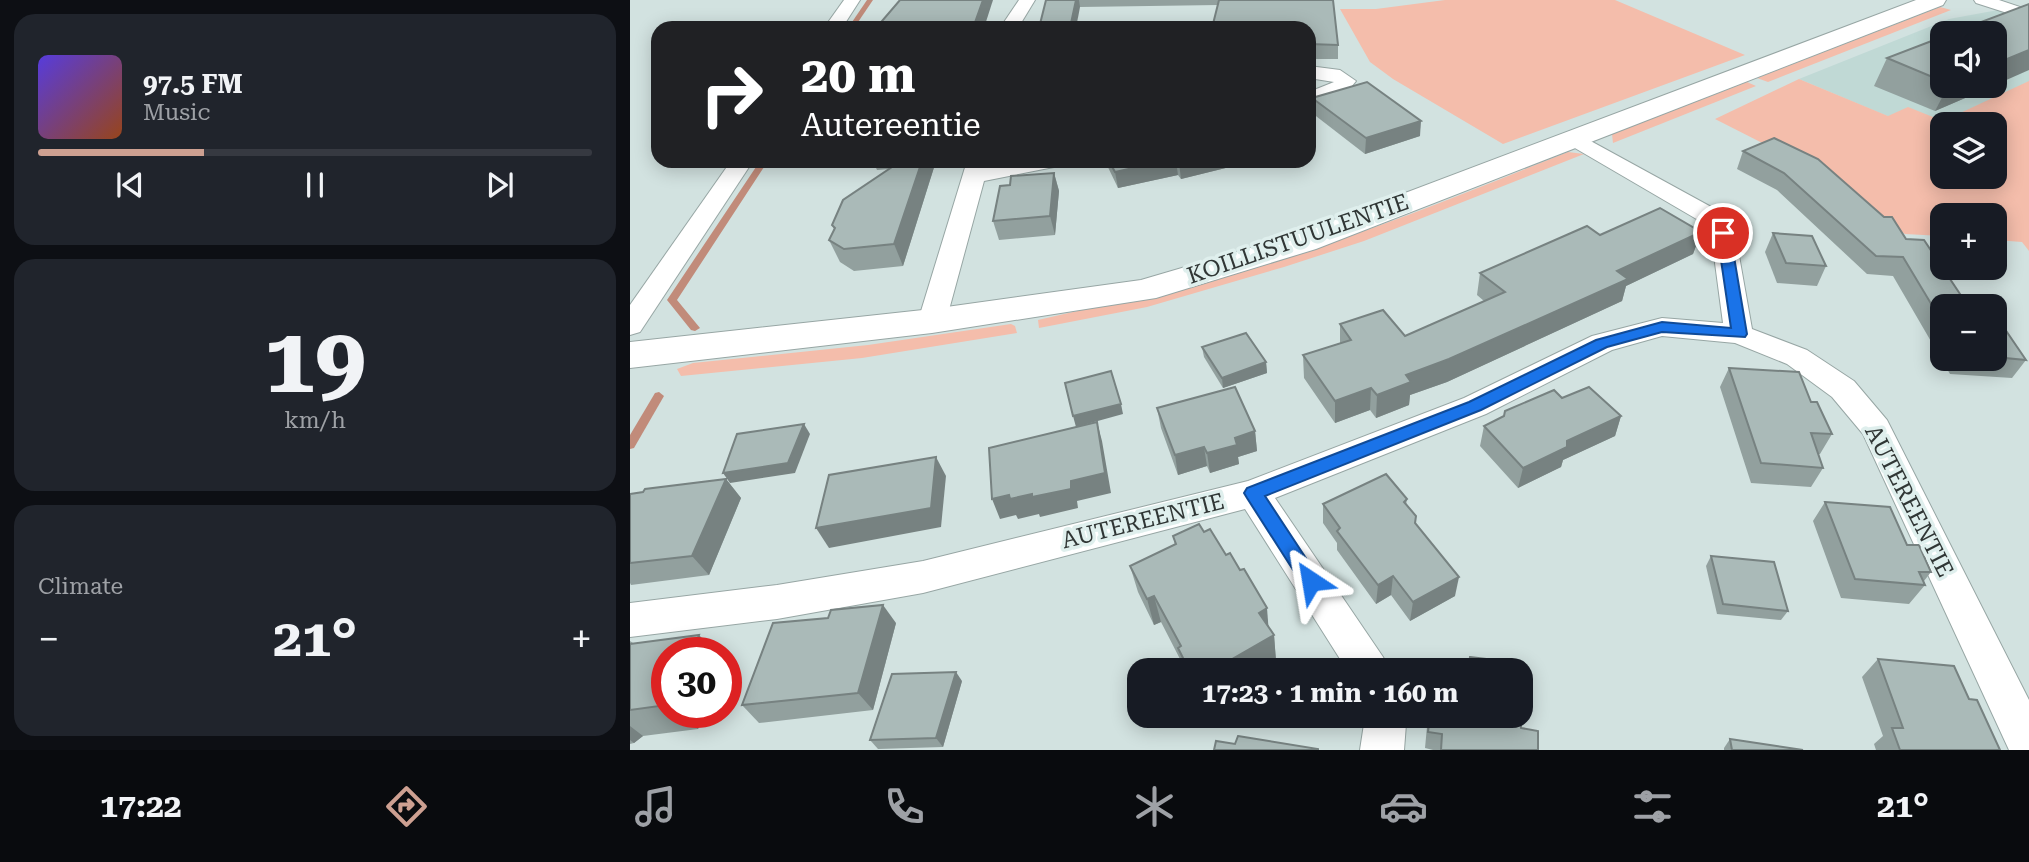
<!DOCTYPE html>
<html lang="en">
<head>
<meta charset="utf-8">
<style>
	body { margin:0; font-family:"Roboto Serif",serif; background:#20242c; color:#f1f3f6; height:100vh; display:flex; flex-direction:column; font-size:26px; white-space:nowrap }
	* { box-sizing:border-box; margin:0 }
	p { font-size:23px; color:#9ea1a6 }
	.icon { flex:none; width:38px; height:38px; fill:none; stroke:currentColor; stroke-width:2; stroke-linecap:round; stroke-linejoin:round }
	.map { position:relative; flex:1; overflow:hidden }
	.panel { display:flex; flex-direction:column; gap:14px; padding:14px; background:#0d0f14; width:630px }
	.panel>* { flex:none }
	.guide { position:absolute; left:21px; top:21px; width:665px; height:147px; border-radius:21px; box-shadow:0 4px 18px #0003; background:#202124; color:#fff; overflow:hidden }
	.fabs { position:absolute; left:1300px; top:21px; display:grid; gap:14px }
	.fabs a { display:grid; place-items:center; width:77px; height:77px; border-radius:14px; background:#171b24; box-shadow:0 4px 18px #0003; font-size:35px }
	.speed { position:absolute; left:21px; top:637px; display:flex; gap:14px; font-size:35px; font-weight:700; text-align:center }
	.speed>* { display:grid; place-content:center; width:91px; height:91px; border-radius:50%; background:#171b24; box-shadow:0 4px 18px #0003; line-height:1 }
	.speed .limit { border:10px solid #d22; background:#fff; color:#111 }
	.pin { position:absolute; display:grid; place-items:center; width:60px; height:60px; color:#fff; margin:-30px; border:4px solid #fff; border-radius:50%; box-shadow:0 2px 7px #0007 }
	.me { position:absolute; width:77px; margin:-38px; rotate:327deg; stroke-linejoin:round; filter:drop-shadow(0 0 5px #0008) }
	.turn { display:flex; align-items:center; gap:24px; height:147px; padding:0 35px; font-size:32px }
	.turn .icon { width:91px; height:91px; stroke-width:2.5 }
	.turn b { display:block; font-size:49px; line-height:60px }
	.big { font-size:52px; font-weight:700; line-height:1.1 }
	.panel .widget { flex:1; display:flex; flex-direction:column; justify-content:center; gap:10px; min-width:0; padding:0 24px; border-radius:21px; background:#20242c }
	.panel .dial { align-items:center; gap:0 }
	.dial b { font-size:91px; line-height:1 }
	.song { display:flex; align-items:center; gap:21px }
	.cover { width:84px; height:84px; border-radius:10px; background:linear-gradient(135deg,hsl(250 70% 55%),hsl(20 70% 35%)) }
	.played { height:7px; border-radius:4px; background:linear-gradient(90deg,#cda091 30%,#363941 30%) }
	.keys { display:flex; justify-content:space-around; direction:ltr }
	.heat { display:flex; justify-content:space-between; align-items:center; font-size:38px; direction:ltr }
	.trip { position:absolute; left:497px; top:658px; width:406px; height:70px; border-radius:21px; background:#171b24; box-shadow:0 4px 18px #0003; font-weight:700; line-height:70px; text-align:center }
	.tab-bar { display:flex; height:112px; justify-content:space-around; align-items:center; background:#090b0e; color:#9ea1a6 }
	.tab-bar .icon { width:49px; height:49px }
	.tab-bar .active { color:#cda091 }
	.tab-bar b { font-size:32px; color:#f1f3f6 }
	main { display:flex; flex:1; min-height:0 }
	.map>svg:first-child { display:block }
	.built { fill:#c0d9d5; fill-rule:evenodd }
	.green { fill:#f4bdab; fill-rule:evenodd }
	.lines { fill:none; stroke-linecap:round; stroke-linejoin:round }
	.stream { fill:#c18b7a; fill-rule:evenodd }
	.street-casing { stroke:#97a6a4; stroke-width:2 }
	.secondary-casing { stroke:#97a6a4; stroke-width:2 }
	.street { fill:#fff; fill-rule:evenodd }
	.secondary { fill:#fff; fill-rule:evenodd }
	.wall { fill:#92a09e }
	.shaded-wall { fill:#778281 }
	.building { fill:#aabab8; stroke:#778281; stroke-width:2 }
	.route { fill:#1a73e8; stroke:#114b97; stroke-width:2 }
	.labels { text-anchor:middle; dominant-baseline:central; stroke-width:7; stroke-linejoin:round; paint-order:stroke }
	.street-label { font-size:23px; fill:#303635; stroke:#dfefed }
</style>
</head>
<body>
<main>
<section class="panel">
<div class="widget">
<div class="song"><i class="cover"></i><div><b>97.5 FM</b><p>Music</p></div></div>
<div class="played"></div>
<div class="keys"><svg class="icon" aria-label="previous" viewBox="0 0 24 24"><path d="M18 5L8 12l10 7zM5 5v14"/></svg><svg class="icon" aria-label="pause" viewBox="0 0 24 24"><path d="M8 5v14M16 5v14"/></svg><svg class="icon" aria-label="next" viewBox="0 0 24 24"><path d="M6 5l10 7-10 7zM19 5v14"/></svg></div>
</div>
<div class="widget dial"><b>19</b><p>km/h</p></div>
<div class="widget"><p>Climate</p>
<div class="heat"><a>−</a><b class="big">21°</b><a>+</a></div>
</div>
</section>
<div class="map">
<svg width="1399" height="750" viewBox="0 0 1399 750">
	<rect width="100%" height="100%" fill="#d2e2e0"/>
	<path class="built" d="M1368,10L1399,20V130L1365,124H1312L1298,133L1169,79L1319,19ZM1312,33H1365V86H1312Z"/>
	<g class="green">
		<polygon points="815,0 985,0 1115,55 873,144 763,79 740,62 710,9 746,9"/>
		<polygon points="1310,7 1321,10 1138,82 1127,78"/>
		<path d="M1169,79L1258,116L1278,107L1313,121L1399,81V251L1392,242L1365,240V215H1312V236L1275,234L1170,162L1085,119ZM1312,124H1365V177H1312Z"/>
		<polygon points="1117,82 1126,86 983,143 982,134"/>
		<path d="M938,152L954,154L734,241L654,267L517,307L409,328L408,320C488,302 569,285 647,260C746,230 842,190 938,152Z"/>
		<polygon points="381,324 385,326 387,333 232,358 51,376 47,369 63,363 238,345"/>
	</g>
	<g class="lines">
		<g class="stream">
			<polygon points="237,0 243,0 224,28 218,28"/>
			<polygon points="130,161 138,161 47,300 70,328 65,331 61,330 37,300"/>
			<polygon points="29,392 34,396 4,448 0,449 0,435 25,393"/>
		</g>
		<defs>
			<g id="street">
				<polygon points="214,0 230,0 212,28 194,28"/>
				<polygon points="389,0 405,0 388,28 370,28"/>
				<polygon points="1344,0 1369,0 1399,10 1399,20 1346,3"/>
				<polygon points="679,66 710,70 726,81 717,92 679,104 679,92 704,82 679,78"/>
				<polygon points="946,133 1094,214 1105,233 1122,329 1177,350 1224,381 1257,420 1399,700 1399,750 1379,750 1233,434 1202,397 1157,364 1105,343 1032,336 982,350 856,414 645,498 753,657 759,670 717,670 615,509 293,593 147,619 0,637 0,603 147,585 293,561 618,481 834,398 962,336 1032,318 1093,323 1081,233 1075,224 938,144 935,139 938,134"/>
				<polygon points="101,161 123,161 10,332 0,335 0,305"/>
				<polygon points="337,161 359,161 358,167 387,161 432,161 429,166 354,181 316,321 312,327 302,330 292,327 288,321"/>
				<polygon points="732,716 774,716 776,724 774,750 730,750 734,724"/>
			</g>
			<polygon id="secondary" points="1286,0 1316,0 1313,5 686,249 526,298 302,333 0,368 0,342 302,309 511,280 664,235"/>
		</defs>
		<use href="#street" class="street-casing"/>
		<use href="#secondary" class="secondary-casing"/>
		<use href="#street" class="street"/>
		<use href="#secondary" class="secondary"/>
	</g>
	<g class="wall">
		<polygon points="416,0 703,0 708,45 708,59 679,59 679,28 588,5 450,7"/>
		<polygon points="1312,37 1312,86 1363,86 1305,111 1244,86 1257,58"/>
		<polygon points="682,98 790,136 735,154 682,113"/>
		<polygon points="1113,151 1254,217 1312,306 1312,359 1365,359 1365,316 1396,360 1382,378 1320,374 1263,276 1237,274 1147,190 1107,169"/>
		<polygon points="243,161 306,161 273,266 224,271 210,262 199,240 204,229 202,225 259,169 247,170"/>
		<polygon points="475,161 624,161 551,179 548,175 488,188"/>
		<polygon points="424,173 429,191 425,235 369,240 363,221 380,185"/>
		<polygon points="1071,232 1063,254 996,286 992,301 817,382 780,395 779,405 746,418 740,410 705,423 674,378 673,355 710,343 710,324 775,336 854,301 847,295 850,273 970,235"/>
		<polygon points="1143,233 1196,266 1187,286 1147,283 1135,252"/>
		<polygon points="572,347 636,362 637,373 593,388 574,357"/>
		<polygon points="1099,368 1202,434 1190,454 1188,454 1193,468 1181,487 1121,483 1090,387"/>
		<polygon points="932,398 991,416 985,436 933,460 931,467 888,488 850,446 854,426"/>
		<polygon points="527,408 625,431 627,451 608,457 609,464 580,473 577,466 548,475 531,428"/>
		<polygon points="96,479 111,498 79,575 1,585 0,583 0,494"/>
		<polygon points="777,499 776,505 785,524 825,596 780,621 761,595 746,604 707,550 707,543 693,523 693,504"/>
		<polygon points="1195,502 1277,545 1301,572 1294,581 1295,585 1279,604 1211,598 1183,521"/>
		<polygon points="574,532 610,570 639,627 644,635 646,661 630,670 553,670 550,659 531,622 524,625 508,592 500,566 545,545 543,536"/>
		<polygon points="1081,556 1158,611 1151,620 1087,614 1076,566"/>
		<polygon points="266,623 243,710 129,723 112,705"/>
		<polygon points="0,641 3,643 37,653 37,712 75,712 68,729 13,736 4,743 0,744"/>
		<polygon points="1248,659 1370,750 1246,750 1244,744 1253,736 1232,677"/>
		<polygon points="332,681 313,747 248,749 240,740"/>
		<polygon points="798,716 891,716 891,728 908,750 803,750 795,748"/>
		<polygon points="1100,739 1173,750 1094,750 1094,748"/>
	</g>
	<g class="shaded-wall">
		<polygon points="353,0 363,0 354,28 343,28"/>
		<polygon points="446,0 449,0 450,7 446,28 440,28"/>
		<polygon points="1399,50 1399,70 1365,85 1365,64"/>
		<polygon points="1318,86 1363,86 1305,111"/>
		<polygon points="791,121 790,136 735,154 736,138"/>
		<polygon points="292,161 306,161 273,266 264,244"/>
		<polygon points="535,161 546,161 548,175 488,188 485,172"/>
		<polygon points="557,161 624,161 551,179 549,163"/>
		<polygon points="424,173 429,191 425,235 420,216"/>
		<polygon points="1071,232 1063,254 996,286 992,301 817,382 780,395 779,405 746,418 747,395 776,375 987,271"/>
		<polygon points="636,362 637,373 593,388 592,378"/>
		<polygon points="741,388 740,410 705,423 705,401"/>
		<polygon points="491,404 493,414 446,427 443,416"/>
		<polygon points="991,416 985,436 933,460 931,467 888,488 893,468 937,441"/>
		<polygon points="467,422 472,441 481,493 447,501 448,508 410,517 409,514 388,519 386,515 370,519 362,499 441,481"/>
		<polygon points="174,424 180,434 165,473 100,483 93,473"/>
		<polygon points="625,431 627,451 608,457 609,464 580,473 577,453 605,438"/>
		<polygon points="574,447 577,466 548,475 545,455"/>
		<polygon points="306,457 316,476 311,527 199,548 186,528"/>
		<polygon points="96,479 111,498 79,575 62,556"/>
		<polygon points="763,576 761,595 746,604 748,585"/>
		<polygon points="829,577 825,596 780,621 783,602"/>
		<polygon points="524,596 531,622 524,625 517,599"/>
		<polygon points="253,605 266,623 243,710 228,693"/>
		<polygon points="637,608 639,634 629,613"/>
		<polygon points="69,635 86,653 62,653"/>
		<polygon points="644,635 646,661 630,670 583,670"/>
		<polygon points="326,672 332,681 313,747 306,738"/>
		<polygon points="49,712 75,712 68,729"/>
		<polygon points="0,726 13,736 4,743 0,740"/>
	</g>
	<g class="building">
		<polygon points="270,0 353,0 343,28 246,28"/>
		<polygon points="416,0 446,0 440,28 409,28"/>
		<polygon points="589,0 703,0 708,45 679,44 679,28 582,28"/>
		<polygon points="1399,4 1399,50 1365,64 1365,33 1322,33"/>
		<polygon points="1312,37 1312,81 1257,58"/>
		<polygon points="737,82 791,121 736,138 682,98"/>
		<polygon points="1144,138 1188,159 1254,217 1262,217 1276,239 1294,240 1338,306 1312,306 1312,322 1273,257 1246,256 1154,173 1113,151"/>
		<polygon points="271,161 292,161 264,244 214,249 199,240 205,228 202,225 213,200"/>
		<polygon points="479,161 535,161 485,172"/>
		<polygon points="424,173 420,216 363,221 370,186 380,185 381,176"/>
		<polygon points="1030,208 1071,232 987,271 998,279 819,359 776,375 781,382 747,395 741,388 705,401 673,355 721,340 710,324 753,310 775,336 875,292 850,273 957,226 970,235"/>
		<polygon points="1143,233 1182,236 1196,266 1156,263"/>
		<polygon points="1365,316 1366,316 1396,360 1365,357"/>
		<polygon points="616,333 636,362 592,378 572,347"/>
		<polygon points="1099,368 1169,372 1181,402 1187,402 1202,434 1181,433 1193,468 1131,463"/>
		<polygon points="481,371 491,404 443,416 435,383"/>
		<polygon points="605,387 625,431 605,438 607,445 577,453 574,447 545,455 527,408"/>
		<polygon points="959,387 991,416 937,441 937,447 893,468 854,426 874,416 875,411 924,390 932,398"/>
		<polygon points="467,422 475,473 441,481 441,489 402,497 402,494 380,499 379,495 362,499 359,448"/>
		<polygon points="174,424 158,463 93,473 107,434"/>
		<polygon points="306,457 301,508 186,528 199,475"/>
		<polygon points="756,474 777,499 774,502 786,516 785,523 829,577 783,602 763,576 748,585 707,531 710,528 693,504"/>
		<polygon points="96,479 62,556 0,563 0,494 13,492 15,489"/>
		<polygon points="1195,502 1260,507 1277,545 1289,545 1301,572 1289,572 1295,585 1225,579"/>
		<polygon points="569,524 574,532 580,529 596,555 600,553 610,570 614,569 637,608 629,613 644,635 583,670 559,670 548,648 551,646 524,596 517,599 500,566 546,544 543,536"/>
		<polygon points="1081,556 1144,562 1158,611 1093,604"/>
		<polygon points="253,605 228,693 112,705 143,623 198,618 201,610"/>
		<polygon points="69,635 62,653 37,653 37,705 0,710 0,644"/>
		<polygon points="840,657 872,661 872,670 838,670"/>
		<polygon points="1248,659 1324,666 1339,699 1347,700 1370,750 1270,750 1262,728 1273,728"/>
		<polygon points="817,668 834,670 817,670"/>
		<polygon points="326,672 306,738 240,740 262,674"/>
		<polygon points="891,678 891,728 908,731 908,750 811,750 812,734 798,732 800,716 891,716"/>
		<polygon points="608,736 688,749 688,750 584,750 586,741 605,744"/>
		<polygon points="1100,739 1173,750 1102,750"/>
	</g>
	<polygon class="route" points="1093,229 1100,233 1117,334 1115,337 1032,332 977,347 851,410 635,496 691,581 688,587 681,590 674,587 617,498 614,493 617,488 839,402 966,340 1032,322 1101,328 1087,233"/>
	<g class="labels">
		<g class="street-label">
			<text transform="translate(668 239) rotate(-19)">KOILLISTUULENTIE</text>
			<text transform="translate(1279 501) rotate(63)">AUTEREENTIE</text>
			<text transform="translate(513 521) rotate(-14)">AUTEREENTIE</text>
		</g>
	</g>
</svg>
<div class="fabs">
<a><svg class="icon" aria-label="sound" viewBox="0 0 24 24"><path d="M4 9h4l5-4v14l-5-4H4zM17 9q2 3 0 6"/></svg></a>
<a><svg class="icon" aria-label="layers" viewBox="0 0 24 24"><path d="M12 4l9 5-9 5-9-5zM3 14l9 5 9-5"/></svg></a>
<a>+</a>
<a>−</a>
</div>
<div class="speed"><div class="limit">30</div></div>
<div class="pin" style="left:1093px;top:233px;background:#d93025"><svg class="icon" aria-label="arrive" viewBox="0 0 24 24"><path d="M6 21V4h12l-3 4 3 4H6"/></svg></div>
<svg class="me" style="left:681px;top:581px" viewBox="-20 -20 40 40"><path d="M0-17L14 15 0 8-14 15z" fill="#1a73e8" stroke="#fff" stroke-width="4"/></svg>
<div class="trip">17:23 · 1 min · 160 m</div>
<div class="guide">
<div class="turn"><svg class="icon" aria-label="right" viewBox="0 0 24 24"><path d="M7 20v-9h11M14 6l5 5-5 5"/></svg><div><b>20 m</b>Autereentie</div></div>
</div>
</div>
</main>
<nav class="tab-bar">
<b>17:22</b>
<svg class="icon active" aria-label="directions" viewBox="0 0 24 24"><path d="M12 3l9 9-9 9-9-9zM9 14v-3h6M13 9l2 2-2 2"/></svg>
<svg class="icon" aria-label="music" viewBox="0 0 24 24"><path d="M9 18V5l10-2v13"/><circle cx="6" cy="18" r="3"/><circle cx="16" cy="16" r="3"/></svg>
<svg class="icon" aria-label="phone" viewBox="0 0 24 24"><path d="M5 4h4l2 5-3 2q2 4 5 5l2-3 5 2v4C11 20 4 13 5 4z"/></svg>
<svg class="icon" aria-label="climate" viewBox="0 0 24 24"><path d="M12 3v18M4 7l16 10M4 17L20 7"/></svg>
<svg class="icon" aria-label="car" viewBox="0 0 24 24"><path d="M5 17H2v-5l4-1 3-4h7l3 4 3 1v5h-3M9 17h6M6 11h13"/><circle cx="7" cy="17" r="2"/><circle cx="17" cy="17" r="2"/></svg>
<svg class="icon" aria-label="filters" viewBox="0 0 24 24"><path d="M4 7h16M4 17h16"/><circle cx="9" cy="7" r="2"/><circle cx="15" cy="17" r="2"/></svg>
<b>21°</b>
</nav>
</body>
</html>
